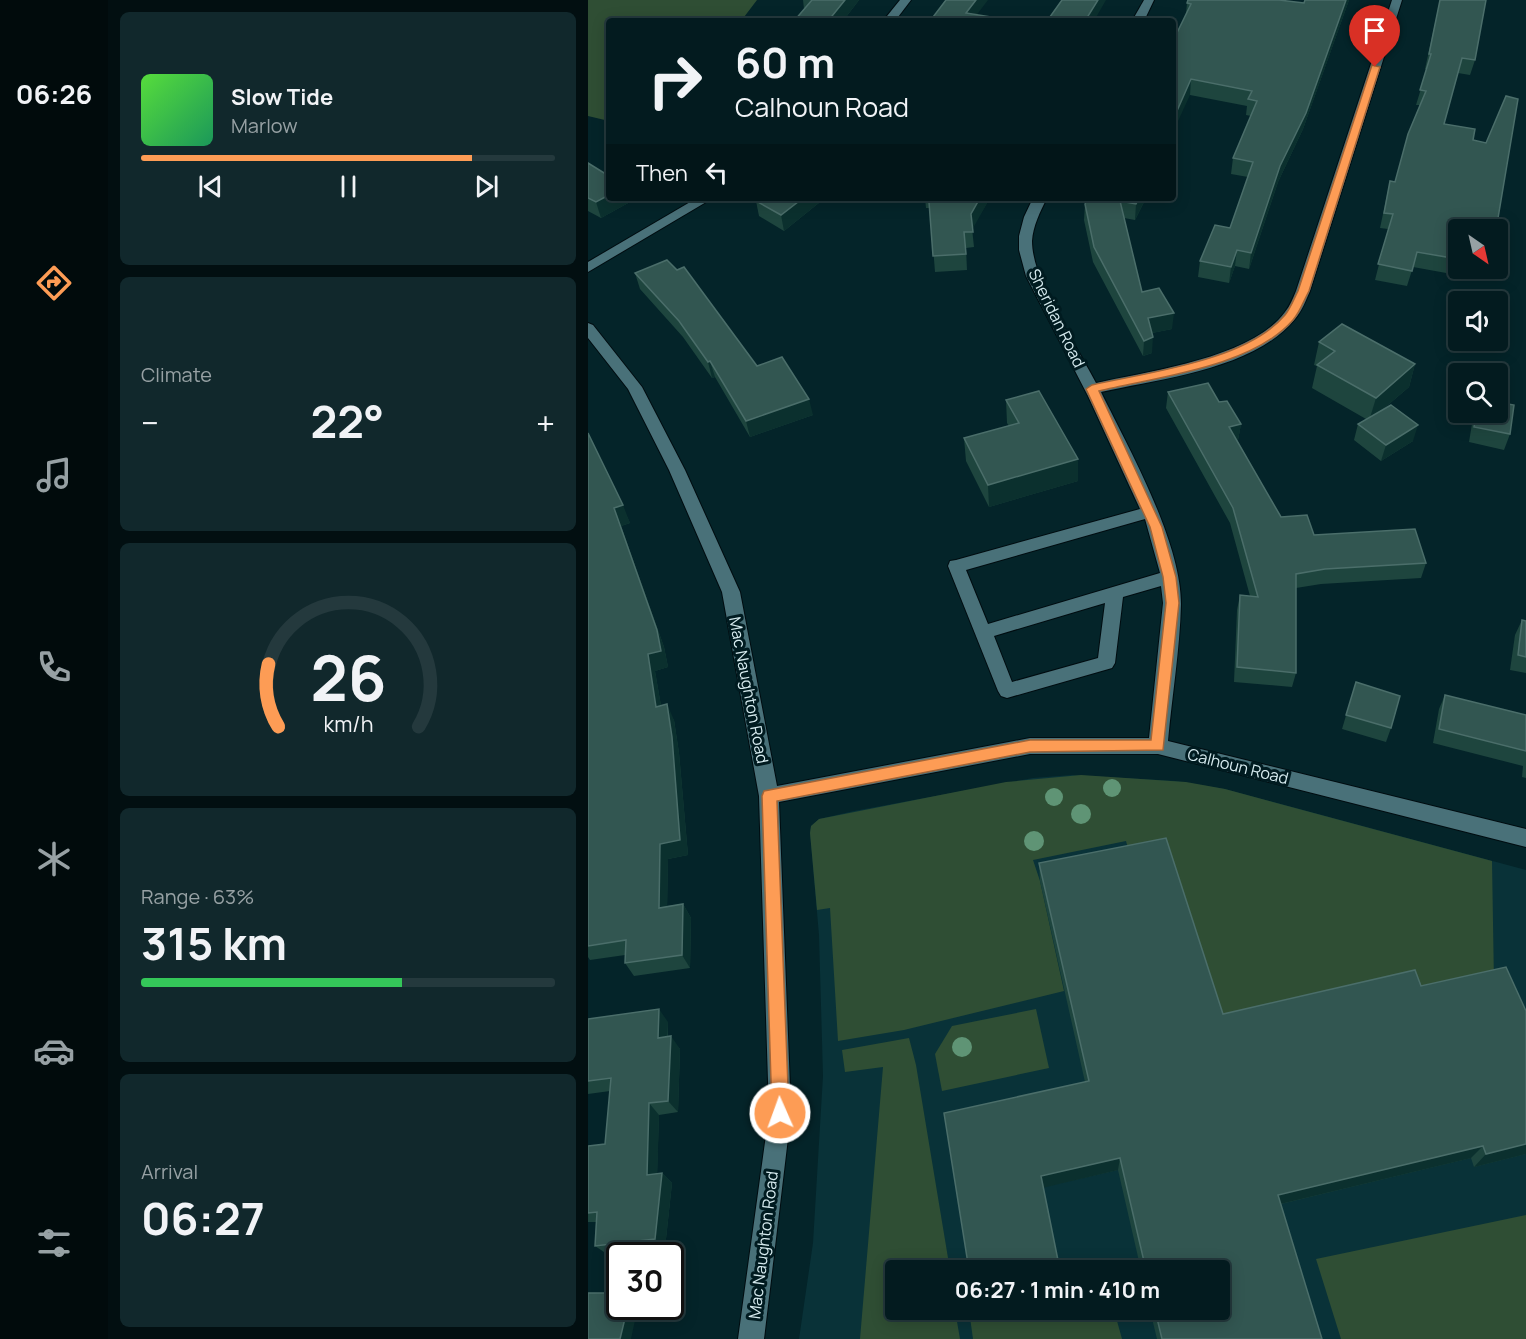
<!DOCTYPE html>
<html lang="en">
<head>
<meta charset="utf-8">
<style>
	body { margin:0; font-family:Manrope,sans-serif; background:#11282c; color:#f1f3f6; height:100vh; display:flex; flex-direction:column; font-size:22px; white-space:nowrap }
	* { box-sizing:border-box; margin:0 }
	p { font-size:20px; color:#97a1a4 }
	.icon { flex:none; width:33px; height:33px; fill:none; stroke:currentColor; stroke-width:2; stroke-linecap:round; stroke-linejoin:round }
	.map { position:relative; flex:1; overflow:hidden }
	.drawer { display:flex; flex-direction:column; gap:12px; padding:12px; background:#020f11; width:480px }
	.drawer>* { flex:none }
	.top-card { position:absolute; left:18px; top:18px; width:570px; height:183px; border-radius:6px; box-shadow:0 3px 15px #0003,0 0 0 2px #24393d; background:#031b1f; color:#f1f3f6; overflow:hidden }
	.needle { width:39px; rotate:146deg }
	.fabs { position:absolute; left:860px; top:219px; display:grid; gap:12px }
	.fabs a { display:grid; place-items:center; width:60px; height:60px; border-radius:6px; background:#031b1f; box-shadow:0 3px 15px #0003,0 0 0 2px #24393d; font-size:30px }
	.speed { position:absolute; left:18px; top:1242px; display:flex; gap:12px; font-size:30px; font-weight:700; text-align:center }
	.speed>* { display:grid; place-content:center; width:78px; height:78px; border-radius:50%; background:#031b1f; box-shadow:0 3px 15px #0003,0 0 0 2px #24393d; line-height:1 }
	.speed .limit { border:3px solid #111; border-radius:9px; background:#fff; color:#111 }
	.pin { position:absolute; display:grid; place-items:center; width:51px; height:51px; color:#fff; margin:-62px -26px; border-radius:50% 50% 50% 0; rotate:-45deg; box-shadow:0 0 6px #0007 }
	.pin .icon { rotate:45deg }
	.me { position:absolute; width:66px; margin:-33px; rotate:358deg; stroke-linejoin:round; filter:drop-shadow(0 0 4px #0008) }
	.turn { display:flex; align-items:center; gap:21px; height:126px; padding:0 30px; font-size:27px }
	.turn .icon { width:78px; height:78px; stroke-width:2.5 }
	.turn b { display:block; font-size:42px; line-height:51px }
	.then { display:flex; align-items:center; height:57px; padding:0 30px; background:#0003; gap:12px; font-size:22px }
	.big { font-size:45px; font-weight:700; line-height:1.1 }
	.drawer .tile { flex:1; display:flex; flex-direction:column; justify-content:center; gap:9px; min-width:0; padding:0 21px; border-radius:9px; background:#11282c }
	.drawer .dial { align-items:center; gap:0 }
	.dial svg { height:156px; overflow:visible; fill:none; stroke:#24393d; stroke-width:7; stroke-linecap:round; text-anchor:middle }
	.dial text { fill:#f1f3f6; stroke:none }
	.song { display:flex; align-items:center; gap:18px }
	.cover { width:72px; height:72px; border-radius:9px; background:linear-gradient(135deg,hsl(110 70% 55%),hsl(150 70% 35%)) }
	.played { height:6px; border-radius:3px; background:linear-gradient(90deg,#fd9c55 80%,#24393d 80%) }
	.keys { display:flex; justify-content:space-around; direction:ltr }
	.heat { display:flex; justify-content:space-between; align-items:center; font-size:33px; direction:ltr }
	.charge { height:9px; border-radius:4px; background:linear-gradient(90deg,#34c759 63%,#24393d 0) }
	.trip { position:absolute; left:297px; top:1260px; width:345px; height:60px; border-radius:6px; background:#031b1f; box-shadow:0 3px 15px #0003,0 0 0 2px #24393d; font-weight:700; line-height:60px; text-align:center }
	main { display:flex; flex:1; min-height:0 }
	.tabs { display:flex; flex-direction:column; width:108px; justify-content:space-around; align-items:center; background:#010b0c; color:#97a1a4 }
	.tabs .icon { width:42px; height:42px }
	.tabs .selected { color:#fd9c55 }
	.tabs b { font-size:27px; color:#f1f3f6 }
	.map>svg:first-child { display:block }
	.built { fill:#093238; fill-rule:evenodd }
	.green { fill:#2f4e34 }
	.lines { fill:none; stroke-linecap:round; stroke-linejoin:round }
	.minor-casing { stroke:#000c10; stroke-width:2 }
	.minor { fill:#497179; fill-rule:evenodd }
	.tree { fill:#5f9475 }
	.wall { fill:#1e453e }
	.shaded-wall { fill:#0b302e }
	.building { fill:#325651; stroke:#4b6e6a; stroke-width:1.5 }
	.route { fill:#fd9c55; stroke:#a46537; stroke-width:1.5 }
	.labels { text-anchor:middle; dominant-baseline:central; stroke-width:6; stroke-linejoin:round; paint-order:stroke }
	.street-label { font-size:16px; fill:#d6ebef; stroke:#001b20 }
</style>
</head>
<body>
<main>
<nav class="tabs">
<b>06:26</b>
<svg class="icon selected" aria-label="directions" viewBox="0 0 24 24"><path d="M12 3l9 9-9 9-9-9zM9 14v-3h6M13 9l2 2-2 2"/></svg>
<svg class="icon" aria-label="music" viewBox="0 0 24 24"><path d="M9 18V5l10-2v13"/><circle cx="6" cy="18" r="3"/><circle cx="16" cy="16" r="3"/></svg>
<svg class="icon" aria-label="phone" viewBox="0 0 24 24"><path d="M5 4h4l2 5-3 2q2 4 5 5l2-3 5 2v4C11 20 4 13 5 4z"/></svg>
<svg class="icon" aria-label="climate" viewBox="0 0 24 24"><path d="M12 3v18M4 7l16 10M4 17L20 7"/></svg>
<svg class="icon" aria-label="car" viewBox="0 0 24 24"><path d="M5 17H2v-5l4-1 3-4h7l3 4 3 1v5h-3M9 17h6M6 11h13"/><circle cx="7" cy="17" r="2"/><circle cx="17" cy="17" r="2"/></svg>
<svg class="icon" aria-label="filters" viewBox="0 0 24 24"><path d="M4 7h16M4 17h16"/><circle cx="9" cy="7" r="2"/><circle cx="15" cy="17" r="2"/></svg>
</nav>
<section class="drawer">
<div class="tile">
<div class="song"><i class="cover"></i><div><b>Slow Tide</b><p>Marlow</p></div></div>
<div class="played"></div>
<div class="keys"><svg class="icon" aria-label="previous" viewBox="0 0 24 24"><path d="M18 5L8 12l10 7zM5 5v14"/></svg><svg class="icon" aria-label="pause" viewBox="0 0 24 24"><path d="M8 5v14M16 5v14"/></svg><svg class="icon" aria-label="next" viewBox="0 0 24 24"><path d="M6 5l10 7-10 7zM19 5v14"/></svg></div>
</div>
<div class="tile"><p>Climate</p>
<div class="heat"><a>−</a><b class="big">22°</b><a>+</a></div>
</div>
<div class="tile dial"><svg viewBox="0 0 100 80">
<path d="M14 69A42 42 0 1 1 86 69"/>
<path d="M14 69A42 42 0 0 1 9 37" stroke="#fd9c55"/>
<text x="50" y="56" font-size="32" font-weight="700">26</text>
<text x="50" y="72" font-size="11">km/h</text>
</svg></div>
<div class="tile"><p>Range · 63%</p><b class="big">315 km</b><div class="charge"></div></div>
<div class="tile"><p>Arrival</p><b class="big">06:27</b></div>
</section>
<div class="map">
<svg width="938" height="1339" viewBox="0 0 938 1339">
	<rect width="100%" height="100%" fill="#042429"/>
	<path class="built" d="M484,775L588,781L637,789L938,870V1339H211L225,1243L235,1076L231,935L222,833L223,826L231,819L266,811L445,778ZM308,1270H632V1310H308Z"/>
	<g class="green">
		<polygon points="0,0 169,0 153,21 21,21 21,121 0,116"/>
		<polygon points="493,775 598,782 637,789 904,861 906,984 817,986 630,1028 544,863 538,841 445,860 452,881 476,991 316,1030 250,1041 242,908 229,910 222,833 223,826 231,819 418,782"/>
		<polygon points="448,1009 461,1068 354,1091 347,1054 364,1026"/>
		<polygon points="321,1038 328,1065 362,1270 308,1270 308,1310 367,1310 372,1339 272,1339 295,1067 257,1072 254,1050"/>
		<polygon points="938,1215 938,1339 753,1339 728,1259"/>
		<polygon points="381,1310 526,1310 534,1339 385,1339"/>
	</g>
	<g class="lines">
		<defs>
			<g id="minor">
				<polygon points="312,0 323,0 307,21 295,21"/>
				<polygon points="556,0 566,0 556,21 544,21"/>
				<path d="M804,0H814L722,291C718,300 714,311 707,319C667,369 572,379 513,392C541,449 593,541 593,604C592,649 584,696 580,741L938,829V847L570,754H442L191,802L203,1113L176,1339H150L181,1113L171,796L134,592L81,470L40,389L0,338V323L5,325L54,387L97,470L152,592L189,786L442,738H561L575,603L573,586L535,597L527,663L524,668L419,698L413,696L410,691L360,566L362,561L368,560L552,509L500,396L438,276L431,250V236L436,217L445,198H459C452,212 445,226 444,241C444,282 489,346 508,383C561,371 664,358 697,312C702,306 705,298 708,291ZM557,519L572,573L400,624L378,570ZM517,603L510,658L424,682L406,636Z"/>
				<polygon points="109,198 125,198 0,272 0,262"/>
			</g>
		</defs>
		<use href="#minor" class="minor-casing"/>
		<use href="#minor" class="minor"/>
	</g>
	<g class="tree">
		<circle cx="524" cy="788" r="9"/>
		<circle cx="466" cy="797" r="9"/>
		<circle cx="493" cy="814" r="10"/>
		<circle cx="446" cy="841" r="10"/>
		<circle cx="374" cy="1047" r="10"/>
	</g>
	<g class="wall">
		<polygon points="215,0 271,0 255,21 216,9"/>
		<polygon points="717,0 761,0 715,129 690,182 661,269 647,266 641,283 610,277 612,261 642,228 660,177 643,174 645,158 663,116 658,115 659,106 602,95 598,14 599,3 716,3"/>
		<polygon points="852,0 887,60 882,75 870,73 856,124 870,230 870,268 901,268 897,280 825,267 819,286 787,280 800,229 792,228 802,181 807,182 832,105 828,105 839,69 837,69"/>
		<polygon points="0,163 42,202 13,218 0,211"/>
		<polygon points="172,198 237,198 196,231 171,216 168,201"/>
		<polygon points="337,198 402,198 384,228 386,247 378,248 379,270 347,272 342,208 338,208"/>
		<polygon points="500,198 558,198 547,220 536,218 554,292 584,329 564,333 564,353 555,356 505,262 496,220 497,204"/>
		<polygon points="47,273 169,366 225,415 162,437 127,377 124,378 95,337 52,289"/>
		<polygon points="731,342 827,364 821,387 794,410 825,441 793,461 766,440 770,424 778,419 724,388 729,366 726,365"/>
		<polygon points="580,392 631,402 653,424 650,440 649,440 693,517 726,535 838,563 833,578 733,584 708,588 708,673 704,687 646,682 649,610 652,595 662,596 642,523 578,408"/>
		<polygon points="418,400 490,481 401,507 378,461 376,438 421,426 419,423"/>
		<polygon points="886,412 909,412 922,434 916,450 881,442"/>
		<polygon points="0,433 42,523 33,526 76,647 80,667 67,671 73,706 86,720 91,753 100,855 80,859 79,906 95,904 103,918 102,968 46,976 37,963 37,955 2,960 0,957"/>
		<polygon points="934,620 938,621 938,673 922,670 927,635"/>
		<polygon points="768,682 803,728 798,742 754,729"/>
		<polygon points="857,695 938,715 938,778 934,777 935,766 845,743 851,709"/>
		<polygon points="451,863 635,1014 833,986 938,1154 886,1167 883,1158 693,1204 734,1339 569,1339 562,1310 632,1310 632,1270 553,1270 530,1170 456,1187 381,1270 497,1082 452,881"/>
		<polygon points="0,1019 80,1022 80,1037 92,1049 90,1112 71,1115 69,1174 74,1173 84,1183 77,1248 19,1254 7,1246 8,1222 0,1222 0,1146 17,1144 22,1091 0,1094"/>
	</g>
	<g class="shaded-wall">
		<polygon points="257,0 271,0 255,21 240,21"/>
		<polygon points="388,0 400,0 384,21 378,13"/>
		<polygon points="510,0 518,0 506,21 497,21"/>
		<polygon points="758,0 761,0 715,129 690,182 661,269 663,253 692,166"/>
		<polygon points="603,79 602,95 585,132 585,120"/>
		<polygon points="21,195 21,198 41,198 42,202 13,218 8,202"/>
		<polygon points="215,198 237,198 196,231 193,215"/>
		<polygon points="392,198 402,198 384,230 383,214"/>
		<polygon points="551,198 558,198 547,220 548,204"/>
		<polygon points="649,250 647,266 641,283 643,267"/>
		<polygon points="586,313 584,329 559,334 560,318"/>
		<polygon points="565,337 564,353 555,356 556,341"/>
		<polygon points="122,361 127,377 124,378 120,362"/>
		<polygon points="827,364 821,387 781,421 788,398"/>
		<polygon points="221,399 225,415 162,437 158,421"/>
		<polygon points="653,424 650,440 639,443 641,427"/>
		<polygon points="830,425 825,441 793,461 798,445"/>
		<polygon points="490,459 490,481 401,507 400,485"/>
		<polygon points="35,505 42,523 33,526 76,647 80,667 67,671 76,723 68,707 26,508"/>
		<polygon points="79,704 86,720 91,753 100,855 80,859 79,921 71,908 72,844"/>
		<polygon points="95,904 103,918 102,968 94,955"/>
		<polygon points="71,1009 80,1022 79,1051 70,1038"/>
		<polygon points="83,1036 92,1049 90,1112 80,1101"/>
		<polygon points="61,1103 71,1115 69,1185 59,1175"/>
		<polygon points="938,1144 938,1154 886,1167 898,1154"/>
		<polygon points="895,1146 883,1158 684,1206 690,1195"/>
		<polygon points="532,1158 530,1170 454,1188 453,1176"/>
		<polygon points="74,1173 84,1183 77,1248 67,1239"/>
		<polygon points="40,1306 50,1306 43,1339 32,1339"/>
	</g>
	<g class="building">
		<polygon points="224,0 257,0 240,21 206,21"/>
		<polygon points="358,0 388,0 378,13 428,21 342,21"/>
		<polygon points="474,0 510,0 497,21 459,21"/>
		<polygon points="600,0 691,0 716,3 717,0 758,0 718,113 692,166 663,253 649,250 643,267 612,261 627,225 642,228 665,162 645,158 669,101 660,99 664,91 603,79 585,120 585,41 603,4 599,3"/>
		<polygon points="852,0 898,0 887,60 874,58 856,124 887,129 885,140 898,143 918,96 930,99 908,230 870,230 870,259 829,252 824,271 790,264 805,214 796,213 802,181 807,182 820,134 838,91 832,90 843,54 841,54"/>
		<polygon points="0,163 21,176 21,195 8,202 0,198"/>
		<polygon points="172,198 215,198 193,215 168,201"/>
		<polygon points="344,198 392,198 383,214 385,232 376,232 378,254 345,256 341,202"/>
		<polygon points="500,198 551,198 548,204 532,201 554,292 571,288 586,313 560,318 565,337 556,341 506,247 497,204"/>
		<polygon points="79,260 89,270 96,267 169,366 194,357 221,399 158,421 122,361 120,362 91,321 47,273"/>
		<polygon points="754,324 827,364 788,398 729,365 747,351 731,342"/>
		<polygon points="620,383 631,402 639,401 653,424 641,427 693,517 719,515 726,535 827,529 838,563 737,569 708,574 708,673 649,667 652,595 670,597 645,508 580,392"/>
		<polygon points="451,391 490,459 400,485 376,438 431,423 418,400"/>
		<polygon points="909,402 926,405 922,434 886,427 889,412 909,412"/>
		<polygon points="803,405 830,425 798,445 770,424"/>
		<polygon points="0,433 35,505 26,508 69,630 73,651 60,654 68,707 79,704 84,737 92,840 72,844 71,908 95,904 94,955 37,963 38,940 0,946"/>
		<polygon points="934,620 938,621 938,657 930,655"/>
		<polygon points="768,682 812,696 803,728 758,715"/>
		<polygon points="857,695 938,715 938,751 851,729"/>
		<polygon points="578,838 635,1014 827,970 833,986 918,967 938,1011 938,1144 898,1154 895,1146 690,1195 734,1339 574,1339 567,1310 632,1310 632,1270 558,1270 532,1158 453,1176 472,1270 381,1270 356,1113 501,1081 451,863"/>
		<polygon points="71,1009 70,1038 83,1036 80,1101 61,1103 59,1175 74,1173 67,1239 7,1246 9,1212 0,1213 0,1146 17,1144 23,1078 0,1081 0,1019"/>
		<polygon points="0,1293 32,1293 32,1306 40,1306 32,1339 0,1339"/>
	</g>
	<path class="route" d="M784,65L792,67L721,291C716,300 712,312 705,320C664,367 569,377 511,391L574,527L588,577L591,603L575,750L442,752L189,801L201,1113L198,1119L192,1122L186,1119L184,1113L174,796L176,791L442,740H563L578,603L575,577L562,527L498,389L504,385C561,372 658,361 697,315C702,309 706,299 710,291Z"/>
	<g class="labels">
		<g class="street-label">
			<text transform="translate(469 318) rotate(64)">Sheridan Road</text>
			<text transform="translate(161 690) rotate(79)">Mac Naughton Road</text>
			<text transform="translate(650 766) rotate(14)">Calhoun Road</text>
			<text transform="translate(175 1245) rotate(-83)">Mac Naughton Road</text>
		</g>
	</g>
</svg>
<div class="fabs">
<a><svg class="needle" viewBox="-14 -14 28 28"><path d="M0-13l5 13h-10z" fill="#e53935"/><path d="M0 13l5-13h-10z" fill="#97a1a4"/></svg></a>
<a><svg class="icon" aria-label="sound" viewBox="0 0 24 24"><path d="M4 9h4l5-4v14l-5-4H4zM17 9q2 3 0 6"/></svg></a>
<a><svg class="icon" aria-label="search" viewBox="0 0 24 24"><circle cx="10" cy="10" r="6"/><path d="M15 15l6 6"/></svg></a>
</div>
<div class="speed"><div class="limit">30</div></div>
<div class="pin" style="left:787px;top:67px;background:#d93025"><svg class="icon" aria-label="arrive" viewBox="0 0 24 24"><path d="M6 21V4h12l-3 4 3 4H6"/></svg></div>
<svg class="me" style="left:192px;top:1113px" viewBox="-20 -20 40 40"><circle r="17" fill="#fd9c55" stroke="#fff" stroke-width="3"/><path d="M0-11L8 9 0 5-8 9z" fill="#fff"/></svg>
<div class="trip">06:27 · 1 min · 410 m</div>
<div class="top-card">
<div class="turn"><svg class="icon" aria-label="right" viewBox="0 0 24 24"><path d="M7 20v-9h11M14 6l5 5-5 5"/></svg><div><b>60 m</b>Calhoun Road</div></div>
<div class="then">Then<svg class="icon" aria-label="left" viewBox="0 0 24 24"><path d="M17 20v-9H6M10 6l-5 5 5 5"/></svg></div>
</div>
</div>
</main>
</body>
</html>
